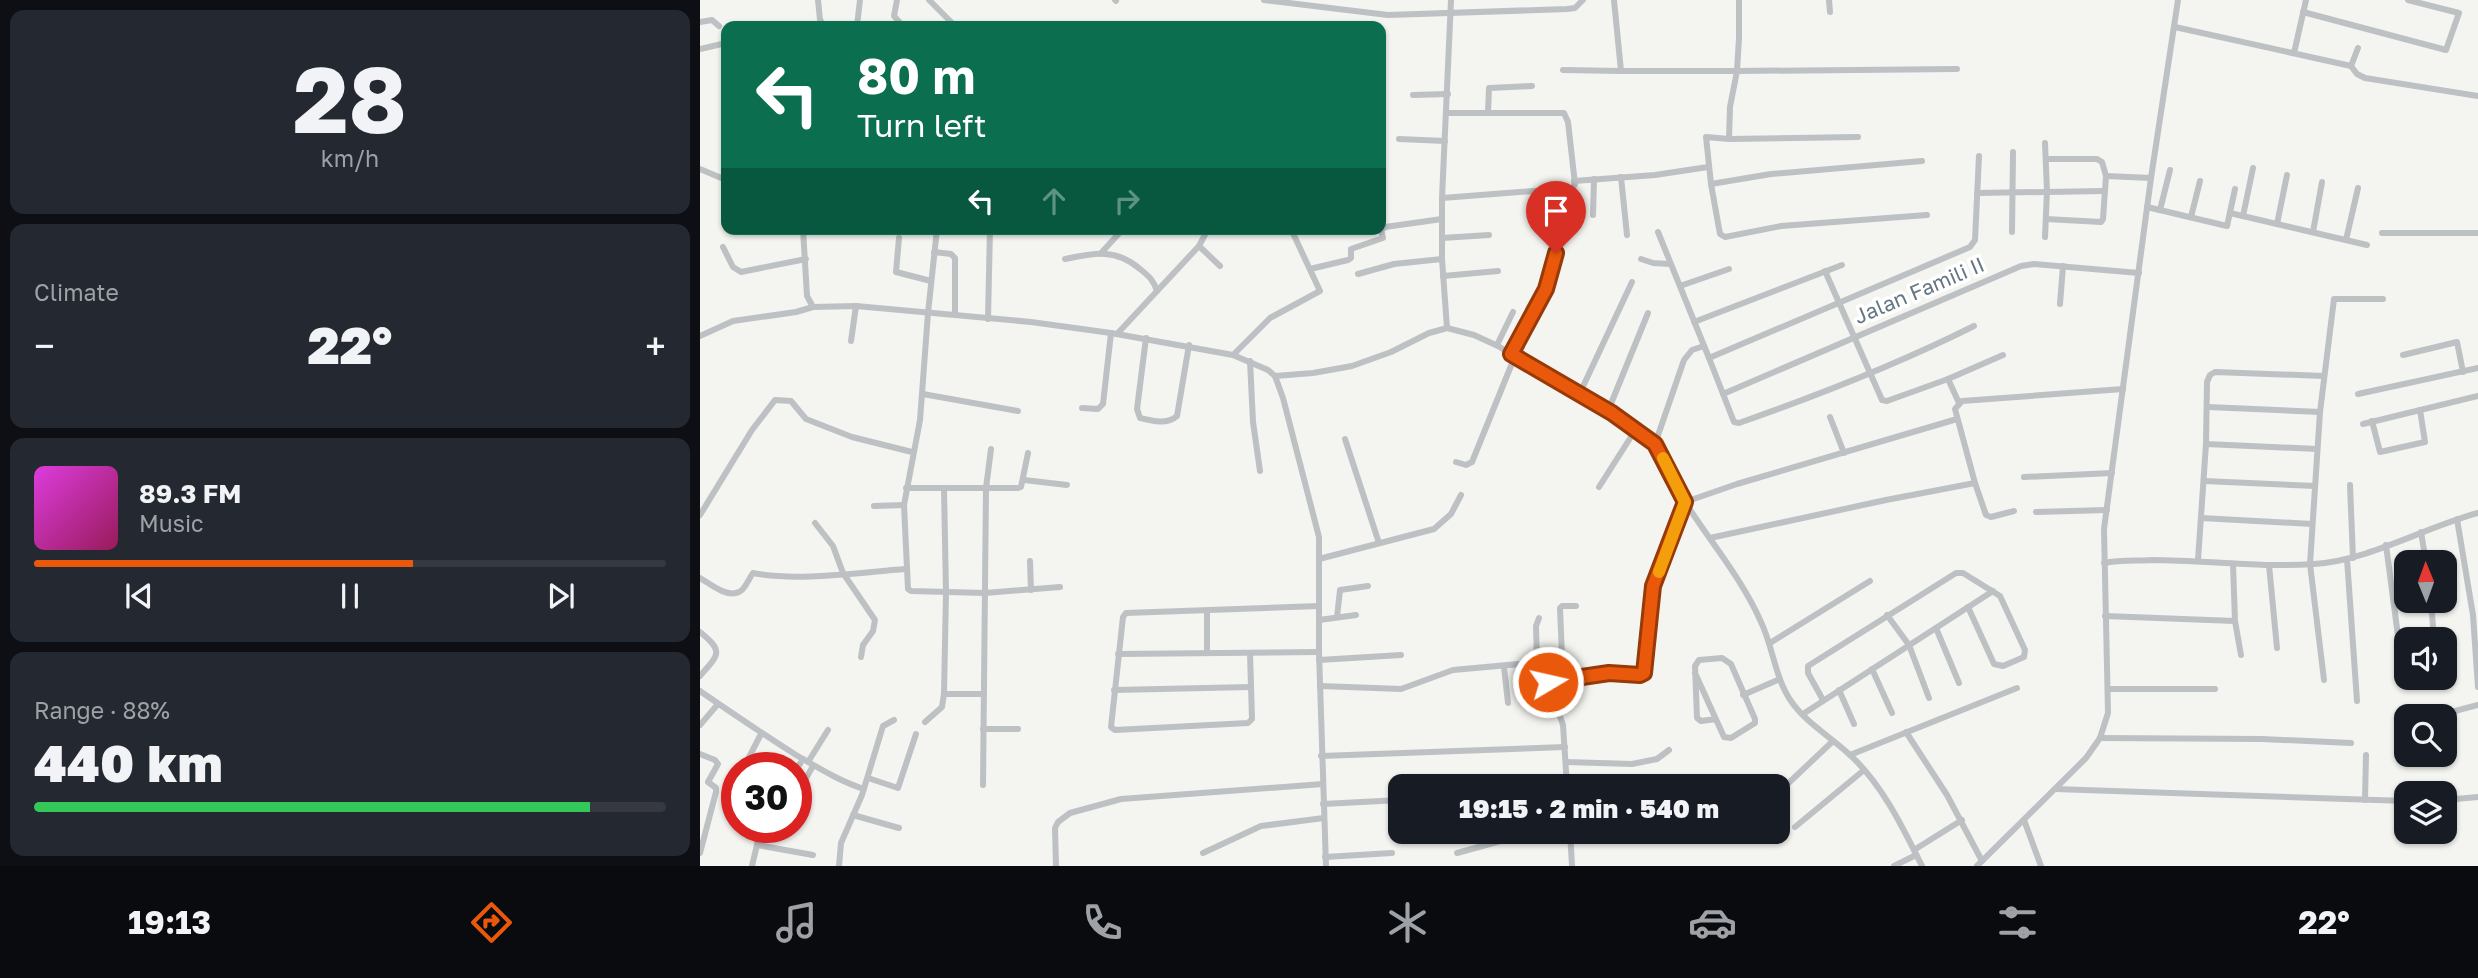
<!DOCTYPE html>
<html lang="en">
<head>
<meta charset="utf-8">
<style>
	body { margin:0; font-family:"Golos Text",sans-serif; background:#242831; color:#f1f3f6; height:100vh; display:flex; flex-direction:column; font-size:26px; white-space:nowrap }
	* { box-sizing:border-box; margin:0 }
	p { font-size:23px; color:#9ea1a6 }
	.icon { flex:none; width:38px; height:38px; fill:none; stroke:currentColor; stroke-width:2; stroke-linecap:round; stroke-linejoin:round }
	.map { position:relative; flex:1; overflow:hidden }
	.sheet { display:flex; flex-direction:column; gap:10px; padding:10px; background:#0d0f14; width:700px }
	.sheet>* { flex:none }
	.hud { position:absolute; left:21px; top:21px; width:665px; height:214px; border-radius:14px; box-shadow:0 2px 5px #0004; background:#0b6e4f; color:#fff; overflow:hidden }
	.needle { width:46px; rotate:359deg }
	.fabs { position:absolute; left:1694px; top:550px; display:grid; gap:14px }
	.fabs a { display:grid; place-items:center; width:63px; height:63px; border-radius:14px; background:#171b24; box-shadow:0 2px 5px #0004; font-size:35px }
	.speed { position:absolute; left:21px; top:752px; display:flex; gap:14px; font-size:35px; font-weight:700; text-align:center }
	.speed>* { display:grid; place-content:center; width:91px; height:91px; border-radius:50%; background:#171b24; box-shadow:0 2px 5px #0004; line-height:1 }
	.speed .limit { border:10px solid #d22; background:#fff; color:#111 }
	.pin { position:absolute; display:grid; place-items:center; width:60px; height:60px; color:#fff; margin:-72px -30px; border-radius:50% 50% 50% 0; rotate:-45deg; box-shadow:0 0 7px #0007 }
	.pin .icon { rotate:45deg }
	.me { position:absolute; width:77px; margin:-38px; rotate:81deg; stroke-linejoin:round; filter:drop-shadow(0 0 5px #0008) }
	.turn { display:flex; align-items:center; gap:24px; height:147px; padding:0 21px; font-size:32px }
	.turn .icon { width:91px; height:91px; stroke-width:2.5 }
	.turn b { display:block; font-size:49px; line-height:60px }
	.lanes { display:flex; align-items:center; height:66px; padding:0 21px; background:#0003; justify-content:center; gap:35px; direction:ltr }
	.lanes .off { opacity:.35 }
	.big { font-size:52px; font-weight:800; line-height:1.1 }
	.sheet .card { flex:1; display:flex; flex-direction:column; justify-content:center; gap:10px; min-width:0; padding:0 24px; border-radius:14px; background:#242831 }
	.sheet .dial { align-items:center; gap:0 }
	.dial b { font-size:91px; line-height:1 }
	.song { display:flex; align-items:center; gap:21px }
	.cover { width:84px; height:84px; border-radius:10px; background:linear-gradient(135deg,hsl(300 70% 55%),hsl(330 70% 35%)) }
	.played { height:7px; border-radius:4px; background:linear-gradient(90deg,#ea580c 60%,#363941 60%) }
	.keys { display:flex; justify-content:space-around; direction:ltr }
	.heat { display:flex; justify-content:space-between; align-items:center; font-size:38px; direction:ltr }
	.charge { height:10px; border-radius:5px; background:linear-gradient(90deg,#34c759 88%,#363941 0) }
	.trip { position:absolute; left:688px; top:774px; width:402px; height:70px; border-radius:14px; background:#171b24; box-shadow:0 2px 5px #0004; font-weight:800; line-height:70px; text-align:center }
	.menu { display:flex; height:112px; justify-content:space-around; align-items:center; background:#090b0e; color:#9ea1a6 }
	.menu .icon { width:49px; height:49px }
	.menu .current { color:#ea580c }
	.menu b { font-size:32px; color:#f1f3f6 }
	main { display:flex; flex:1; min-height:0 }
	.map>svg:first-child { display:block }
	.lines { fill:none; stroke-linecap:round; stroke-linejoin:round }
	.street { stroke:#bdc1c4; stroke-width:6 }
	.route-casing { stroke:#983908; stroke-width:18 }
	.route { stroke:#ea580c; stroke-width:12 }
	.slow { stroke:#f59e0b; stroke-width:12 }
	.labels { text-anchor:middle; dominant-baseline:central; stroke-width:7; stroke-linejoin:round; paint-order:stroke }
	.street-label { font-size:21px; fill:#647681; stroke:#fff }
</style>
</head>
<body>
<main>
<section class="sheet">
<div class="card dial"><b>28</b><p>km/h</p></div>
<div class="card"><p>Climate</p>
<div class="heat"><a>−</a><b class="big">22°</b><a>+</a></div>
</div>
<div class="card">
<div class="song"><i class="cover"></i><div><b>89.3 FM</b><p>Music</p></div></div>
<div class="played"></div>
<div class="keys"><svg class="icon" aria-label="previous" viewBox="0 0 24 24"><path d="M18 5L8 12l10 7zM5 5v14"/></svg><svg class="icon" aria-label="pause" viewBox="0 0 24 24"><path d="M8 5v14M16 5v14"/></svg><svg class="icon" aria-label="next" viewBox="0 0 24 24"><path d="M6 5l10 7-10 7zM19 5v14"/></svg></div>
</div>
<div class="card"><p>Range · 88%</p><b class="big">440 km</b><div class="charge"></div></div>
</section>
<div class="map">
<svg width="1778" height="866" viewBox="0 0 1778 866">
	<rect width="100%" height="100%" fill="#f4f4f0"/>
	<g class="lines">
		<g class="street">
			<polyline points="118,0 120,20 124,26"/>
			<polyline points="197,0 194,16 203,26"/>
			<polyline points="229,0 255,26"/>
			<polyline points="415,0 416,1"/>
			<polyline points="564,0 688,15 867,9 875,8 883,0"/>
			<polyline points="1039,0 1039,38 1037,71 1257,69"/>
			<polyline points="1129,0 1130,12"/>
			<polyline points="1603,12 1746,50 1759,13 1708,0"/>
			<polyline points="0,22 12,20 19,26"/>
			<polyline points="157,26 160,0"/>
			<polyline points="1475,27 1651,66 1657,74 1665,78 1778,96"/>
			<polyline points="0,49 26,43"/>
			<polyline points="1594,53 1606,0"/>
			<polyline points="1651,66 1658,48"/>
			<polyline points="863,70 921,71 914,0"/>
			<polyline points="921,71 1037,71 1030,107 1029,139"/>
			<polyline points="713,95 748,94"/>
			<polyline points="788,113 789,88 832,86"/>
			<polyline points="1158,137 1029,139 1006,137 1011,184 1071,174 1222,161"/>
			<polyline points="699,139 745,141"/>
			<polyline points="1345,143 1347,191 1345,237"/>
			<polyline points="1346,159 1397,159 1402,162 1406,176 1403,219 1401,222 1346,219"/>
			<polyline points="0,169 26,180"/>
			<polyline points="1406,176 1451,178"/>
			<polyline points="921,177 927,235"/>
			<polyline points="874,181 955,175 1008,167"/>
			<polyline points="1011,184 1020,234 1025,237 1081,226 1227,215"/>
			<polyline points="1277,193 1405,191"/>
			<polyline points="742,198 873,188 875,184 868,122 864,113 747,113"/>
			<polyline points="1447,207 1527,226 1535,189"/>
			<polyline points="1460,210 1470,170"/>
			<polyline points="1530,213 1667,245"/>
			<polyline points="893,215 894,179"/>
			<polyline points="1543,216 1553,168"/>
			<polyline points="1491,217 1500,181"/>
			<polyline points="1577,224 1587,175"/>
			<polyline points="103,229 107,296 113,307 156,306 331,322 411,333 533,355 568,370 575,376 583,398 619,537 619,652 626,866"/>
			<polyline points="237,229 228,313 220,420 204,505 208,589 211,591 285,593 360,587"/>
			<polyline points="958,232 1009,358 1270,247 1275,240 1279,156"/>
			<polyline points="1312,232 1313,152"/>
			<polyline points="1613,232 1622,182"/>
			<polyline points="1682,233 1778,233"/>
			<polyline points="199,238 196,272 231,281"/>
			<polyline points="742,238 789,235"/>
			<polyline points="1646,240 1658,188"/>
			<polyline points="499,246 520,266"/>
			<polyline points="23,247 33,267 41,272 106,259"/>
			<polyline points="234,252 251,254 255,258 255,315"/>
			<polyline points="402,252 423,229"/>
			<path d="M365,259C394,253 416,248 440,269C449,276 454,281 457,291"/>
			<polyline points="941,259 953,263 970,264"/>
			<polyline points="610,269 648,260 651,258 651,249 683,238 681,230 685,227 742,219"/>
			<polyline points="1125,271 1182,400 1187,401 1248,379 1303,355"/>
			<polyline points="658,274 694,264 742,259"/>
			<polyline points="743,276 798,271"/>
			<polyline points="980,286 1029,269"/>
			<polyline points="1360,304 1363,266"/>
			<polyline points="288,319 290,229"/>
			<polyline points="994,322 1142,265"/>
			<polyline points="747,328 742,259 742,198 751,0"/>
			<polyline points="417,334 499,246 508,229"/>
			<polyline points="0,336 33,321 96,312 113,307"/>
			<path d="M446,338L437,409L440,418C452,421 467,425 477,416L489,345"/>
			<polyline points="151,341 156,306"/>
			<polyline points="797,345 813,312"/>
			<polyline points="811,354 846,289 859,239"/>
			<polyline points="533,355 570,318 620,291 591,229"/>
			<polyline points="1703,355 1757,342 1763,372"/>
			<path d="M1009,358L1034,422L1039,423C1119,395 1198,364 1274,326"/>
			<polyline points="550,361 553,422 560,471"/>
			<path d="M575,376L613,373L652,366L691,352L729,333L747,328L774,335L798,346L942,434C965,453 971,481 987,505C1012,544 1042,579 1061,622C1073,647 1075,678 1091,701C1105,722 1131,737 1150,755C1182,784 1203,828 1222,866"/>
			<polyline points="1248,379 1259,403"/>
			<polyline points="223,394 318,411"/>
			<polyline points="1023,394 1321,266 1334,264 1439,273"/>
			<polyline points="1658,394 1778,368"/>
			<polyline points="879,395 932,282"/>
			<polyline points="1508,407 1620,412"/>
			<polyline points="382,408 398,409 403,404 411,333"/>
			<polyline points="908,411 948,313"/>
			<polyline points="1130,417 1144,453"/>
			<polyline points="1672,421 1680,452 1725,442 1720,410"/>
			<polyline points="1663,424 1778,396"/>
			<polyline points="645,439 679,543"/>
			<polyline points="955,444 984,360 992,350 1004,346"/>
			<polyline points="1506,444 1617,449"/>
			<polyline points="756,462 766,465 772,462 815,356"/>
			<polyline points="1324,477 1412,473"/>
			<polyline points="324,480 367,485"/>
			<polyline points="1504,481 1615,486"/>
			<polyline points="1275,483 1286,515 1291,517 1314,511"/>
			<polyline points="1650,485 1653,558"/>
			<polyline points="899,487 936,429"/>
			<polyline points="206,488 318,488 321,487 328,453"/>
			<polyline points="244,489 246,592 244,694 284,694"/>
			<polyline points="174,506 204,505"/>
			<polyline points="1336,512 1407,510"/>
			<polyline points="0,515 52,430 75,400 91,401 106,419 152,437 212,452"/>
			<polyline points="1501,518 1612,524"/>
			<polyline points="1757,519 1773,615 1778,687"/>
			<polyline points="115,523 133,546 143,573 175,620 173,631 163,645 161,657"/>
			<polyline points="1721,532 1726,562"/>
			<polyline points="1010,538 1186,500 1275,483 1255,409 1262,401 1423,389"/>
			<polyline points="1686,545 1698,636"/>
			<polyline points="619,559 734,529 751,514 761,495"/>
			<polyline points="1647,559 1657,701"/>
			<polyline points="1498,560 1506,444 1507,382 1510,375 1515,372 1624,376"/>
			<polyline points="330,561 331,590"/>
			<path d="M1404,563C1420,560 1436,561 1452,560C1506,560 1560,568 1614,564C1670,560 1723,528 1778,513"/>
			<polyline points="1569,565 1577,648"/>
			<path d="M0,578C10,584 27,598 39,592C45,590 49,578 53,573C97,582 161,572 206,569"/>
			<polyline points="1731,600 1733,627"/>
			<polyline points="507,611 507,653"/>
			<polyline points="1187,615 1209,645 1229,698"/>
			<polyline points="1405,616 1535,621 1533,564"/>
			<polyline points="637,617 640,590 668,586"/>
			<polyline points="619,620 656,615"/>
			<polyline points="1535,621 1541,655"/>
			<polyline points="1236,628 1259,683"/>
			<path d="M0,632C25,652 18,655 0,676"/>
			<polyline points="1070,643 1170,581"/>
			<polyline points="550,653 552,719 548,723 415,730 411,727 423,617 426,613 619,606"/>
			<polyline points="418,654 619,652"/>
			<polyline points="619,660 701,655"/>
			<polyline points="841,662 862,656 860,608 862,606 876,606"/>
			<polyline points="837,663 836,626 839,618"/>
			<polyline points="804,667 808,703"/>
			<polyline points="1172,669 1192,713"/>
			<polyline points="995,673 1024,737 1031,738 1055,723 1055,719 1031,664 1022,658 999,660 995,666 997,718 1001,721 1016,719"/>
			<polyline points="1624,680 1610,564 1620,412 1634,299 1683,299"/>
			<polyline points="848,682 909,673 940,675 944,672 951,596 985,502 1037,484 1257,419"/>
			<polyline points="620,686 701,689 753,670 841,662 863,725 867,786"/>
			<polyline points="1409,689 1515,689"/>
			<polyline points="414,690 551,687"/>
			<polyline points="1139,690 1154,724"/>
			<path d="M0,691C32,713 63,734 96,755C119,768 139,781 164,789"/>
			<polyline points="1043,695 1080,679"/>
			<polyline points="1123,700 1108,673 1108,666 1256,573 1263,573 1300,596 1325,650 1324,657 1303,666 1294,664 1268,607"/>
			<polyline points="1103,714 1293,591"/>
			<polyline points="1736,716 1778,705"/>
			<polyline points="225,722 242,707 244,694"/>
			<polyline points="0,725 18,704"/>
			<polyline points="283,729 318,729"/>
			<polyline points="1206,732 1247,795 1282,861"/>
			<polyline points="1400,738 1562,739 1651,743"/>
			<polyline points="0,754 15,760 18,764 8,782 16,788 16,792 0,853"/>
			<polyline points="1150,755 1317,688"/>
			<polyline points="621,756 865,747"/>
			<polyline points="108,762 128,730"/>
			<polyline points="866,762 932,764 957,759 969,750"/>
			<polyline points="45,765 61,734"/>
			<polyline points="96,770 103,759"/>
			<polyline points="168,778 198,788 216,734"/>
			<polyline points="283,785 286,488 291,449"/>
			<polyline points="1355,789 1706,801"/>
			<polyline points="1078,793 1133,741"/>
			<polyline points="96,796 113,766"/>
			<polyline points="1665,800 1666,755"/>
			<polyline points="1745,800 1778,797"/>
			<polyline points="623,804 700,800"/>
			<polyline points="153,815 199,828"/>
			<polyline points="1324,820 1341,866"/>
			<polyline points="1095,827 1164,770"/>
			<polyline points="870,831 872,866"/>
			<polyline points="57,845 113,855"/>
			<polyline points="1214,850 1262,820"/>
			<polyline points="503,853 561,826 624,818"/>
			<polyline points="757,853 837,831"/>
			<polyline points="625,857 692,853"/>
			<polyline points="52,866 61,828"/>
			<polyline points="139,866 141,843 162,795 183,726 194,720"/>
			<polyline points="356,866 355,828 358,822 370,813 421,799 623,784"/>
			<polyline points="1194,866 1216,855"/>
			<polyline points="1277,866 1386,758 1400,738 1408,713 1404,529 1451,178 1478,0"/>
		</g>
	</g>
	<g class="lines">
		<defs>
			<polyline id="route" points="848,682 909,673 940,675 944,673 953,586 985,502 955,444 912,413 811,354 846,289 856,253"/>
		</defs>
		<use href="#route" class="route-casing"/>
		<use href="#route" class="route"/>
		<polyline class="slow" points="959,572 985,502 963,458"/>
	</g>
	<g class="labels">
		<g class="street-label">
			<text transform="translate(1219 290) rotate(-23)">Jalan Famili II</text>
		</g>
	</g>
</svg>
<div class="fabs">
<a><svg class="needle" viewBox="-14 -14 28 28"><path d="M0-13l5 13h-10z" fill="#e53935"/><path d="M0 13l5-13h-10z" fill="#9ea1a6"/></svg></a>
<a><svg class="icon" aria-label="sound" viewBox="0 0 24 24"><path d="M4 9h4l5-4v14l-5-4H4zM17 9q2 3 0 6"/></svg></a>
<a><svg class="icon" aria-label="search" viewBox="0 0 24 24"><circle cx="10" cy="10" r="6"/><path d="M15 15l6 6"/></svg></a>
<a><svg class="icon" aria-label="layers" viewBox="0 0 24 24"><path d="M12 4l9 5-9 5-9-5zM3 14l9 5 9-5"/></svg></a>
</div>
<div class="speed"><div class="limit">30</div></div>
<div class="pin" style="left:856px;top:253px;background:#d93025"><svg class="icon" aria-label="arrive" viewBox="0 0 24 24"><path d="M6 21V4h12l-3 4 3 4H6"/></svg></div>
<svg class="me" style="left:848px;top:682px" viewBox="-20 -20 40 40"><circle r="17" fill="#ea580c" stroke="#fff" stroke-width="3"/><path d="M0-11L8 9 0 5-8 9z" fill="#fff"/></svg>
<div class="trip">19:15 · 2 min · 540 m</div>
<div class="hud">
<div class="turn"><svg class="icon" aria-label="left" viewBox="0 0 24 24"><path d="M17 20v-9H6M10 6l-5 5 5 5"/></svg><div><b>80 m</b>Turn left</div></div>
<div class="lanes"><svg class="icon" aria-label="left" viewBox="0 0 24 24"><path d="M17 20v-9H6M10 6l-5 5 5 5"/></svg><svg class="icon off" aria-label="ahead" viewBox="0 0 24 24"><path d="M12 20V5M6 11l6-6 6 6"/></svg><svg class="icon off" aria-label="right" viewBox="0 0 24 24"><path d="M7 20v-9h11M14 6l5 5-5 5"/></svg></div>
</div>
</div>
</main>
<nav class="menu">
<b>19:13</b>
<svg class="icon current" aria-label="directions" viewBox="0 0 24 24"><path d="M12 3l9 9-9 9-9-9zM9 14v-3h6M13 9l2 2-2 2"/></svg>
<svg class="icon" aria-label="music" viewBox="0 0 24 24"><path d="M9 18V5l10-2v13"/><circle cx="6" cy="18" r="3"/><circle cx="16" cy="16" r="3"/></svg>
<svg class="icon" aria-label="phone" viewBox="0 0 24 24"><path d="M5 4h4l2 5-3 2q2 4 5 5l2-3 5 2v4C11 20 4 13 5 4z"/></svg>
<svg class="icon" aria-label="climate" viewBox="0 0 24 24"><path d="M12 3v18M4 7l16 10M4 17L20 7"/></svg>
<svg class="icon" aria-label="car" viewBox="0 0 24 24"><path d="M5 17H2v-5l4-1 3-4h7l3 4 3 1v5h-3M9 17h6M6 11h13"/><circle cx="7" cy="17" r="2"/><circle cx="17" cy="17" r="2"/></svg>
<svg class="icon" aria-label="filters" viewBox="0 0 24 24"><path d="M4 7h16M4 17h16"/><circle cx="9" cy="7" r="2"/><circle cx="15" cy="17" r="2"/></svg>
<b>22°</b>
</nav>
</body>
</html>
